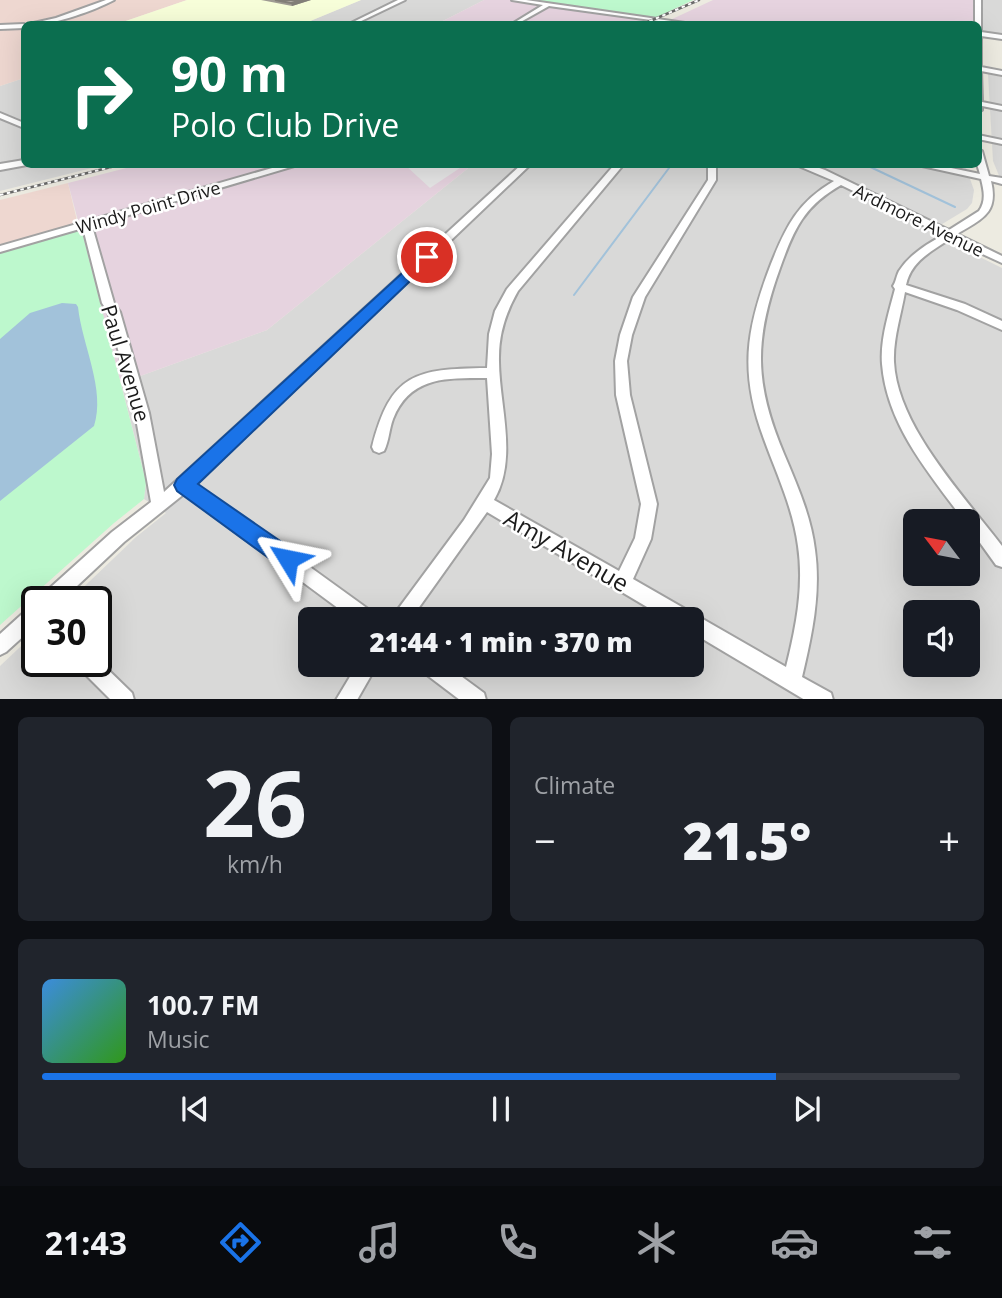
<!DOCTYPE html>
<html lang="en">
<head>
<meta charset="utf-8">
<style>
	body { margin:0; font-family:"Open Sans",sans-serif; background:#20242c; color:#f1f3f6; height:100vh; display:flex; flex-direction:column; font-size:26px; white-space:nowrap }
	* { box-sizing:border-box; margin:0 }
	p { font-size:23px; color:#9ea1a6 }
	.icon { flex:none; width:38px; height:38px; fill:none; stroke:currentColor; stroke-width:2; stroke-linecap:round; stroke-linejoin:round }
	.map { position:relative; height:699px; overflow:hidden }
	.drawer { display:flex; flex-direction:column; gap:18px; padding:18px; background:#0d0f14; flex:1 }
	.drawer>* { flex:none }
	.banner { position:absolute; left:21px; top:21px; width:961px; height:147px; border-radius:10px; box-shadow:0 7px 28px #0002; background:#0b6e4f; color:#fff; overflow:hidden }
	.needle { width:46px; rotate:302deg }
	.buttons { position:absolute; left:903px; top:509px; display:grid; gap:14px }
	.buttons a { display:grid; place-items:center; width:77px; height:77px; border-radius:10px; background:#171b24; box-shadow:0 7px 28px #0002; font-size:35px }
	.speed { position:absolute; left:21px; top:586px; display:flex; gap:14px; font-size:35px; font-weight:700; text-align:center }
	.speed>* { display:grid; place-content:center; width:91px; height:91px; border-radius:50%; background:#171b24; box-shadow:0 7px 28px #0002; line-height:1 }
	.speed .limit { border:4px solid #111; border-radius:10px; background:#fff; color:#111 }
	.pin { position:absolute; display:grid; place-items:center; width:60px; height:60px; color:#fff; margin:-30px; border:4px solid #fff; border-radius:50%; box-shadow:0 2px 7px #0007 }
	.me { position:absolute; width:77px; margin:-38px; rotate:305deg; stroke-linejoin:round; filter:drop-shadow(0 0 5px #0008) }
	.turn { display:flex; align-items:center; gap:24px; height:147px; padding:0 35px; font-size:32px }
	.turn .icon { width:91px; height:91px; stroke-width:2.5 }
	.turn b { display:block; font-size:49px; line-height:60px }
	.big { font-size:52px; font-weight:800; line-height:1.1 }
	.drawer .card { flex:1; display:flex; flex-direction:column; justify-content:center; gap:10px; min-width:0; padding:0 24px; border-radius:10px; background:#20242c }
	.drawer .dial { align-items:center; gap:0 }
	.dial b { font-size:91px; line-height:1 }
	.song { display:flex; align-items:center; gap:21px }
	.cover { width:84px; height:84px; border-radius:10px; background:linear-gradient(135deg,hsl(210 70% 55%),hsl(110 70% 35%)) }
	.played { height:7px; border-radius:4px; background:linear-gradient(90deg,#1a73e8 80%,#363941 80%) }
	.keys { display:flex; justify-content:space-around; direction:ltr }
	.heat { display:flex; justify-content:space-between; align-items:center; font-size:38px; direction:ltr }
	.drawer .tiles { flex:1; display:grid; gap:18px; grid-template-columns:1fr 1fr }
	.card:last-child { grid-column:span 2 }
	.trip { position:absolute; left:298px; top:607px; width:406px; height:70px; border-radius:10px; background:#171b24; box-shadow:0 7px 28px #0002; font-weight:800; line-height:70px; text-align:center }
	.tab-bar { display:flex; height:112px; justify-content:space-around; align-items:center; background:#090b0e; color:#9ea1a6 }
	.tab-bar .icon { width:49px; height:49px }
	.tab-bar .selected { color:#1a73e8 }
	.tab-bar b { font-size:32px; color:#f1f3f6 }
	.map>svg:first-child { display:block }
	.residential { fill:#d9d9d8; fill-rule:evenodd }
	.commercial { fill:#eed7d0 }
	.industrial { fill:#e6d3df }
	.education { fill:#f7fed9 }
	.park { fill:#bdf8cd }
	.parking { fill:#e7e7e7 }
	.water { fill:#a2c2da }
	.lines { fill:none; stroke-linecap:round; stroke-linejoin:round }
	.stream { stroke:#a2c2da; stroke-width:2 }
	.minor-casing { stroke:#a2a2a2; stroke-width:4 }
	.minor { fill:#fff; fill-rule:evenodd }
	.rail-casing { stroke:#696969; stroke-width:2.5 }
	.rail { stroke:#fff; stroke-width:2; stroke-dasharray:3.5; stroke-linecap:butt }
	.wall { fill:#9f9b93 }
	.shaded-wall { fill:#827e78 }
	.building { fill:#b9b4ab; stroke:#827e78; stroke-width:2 }
	.route { fill:#1a73e8; stroke:#114b97; stroke-width:2 }
	.labels { text-anchor:middle; dominant-baseline:central; stroke-width:5; stroke-linejoin:round; paint-order:stroke }
	.far-street-label { font-size:18px; fill:#1b1b1b; stroke:#fff }
	.street-label { font-size:21px; fill:#1b1b1b; stroke:#fff }
	.near-street-label { font-size:24px; fill:#1b1b1b; stroke:#fff }
</style>
</head>
<body>
<div class="map">
<svg width="1002" height="700" viewBox="0 0 1002 700">
	<rect width="100%" height="100%" fill="#edebe1"/>
	<g class="residential">
		<polygon points="361,0 484,0 437,24 303,24"/>
		<polygon points="980,0 1002,0 1002,37 981,34"/>
		<polygon points="988,74 1002,77 1002,183 993,161"/>
		<polygon points="24,78 24,164 104,165 0,191 0,86"/>
		<path d="M472,165H965L974,190L972,203L967,209L929,232L1002,268V699L0,700V666L37,631V662H96V602H68L136,537L166,513L144,499L146,482L121,383L267,330ZM915,522H968V574H915ZM915,612H968V665H915ZM310,620H691V665H310Z"/>
	</g>
	<g class="commercial">
		<polygon points="0,0 187,0 117,24 24,24 24,78 0,86"/>
		<polygon points="68,183 78,225 0,247 0,200"/>
	</g>
	<g class="industrial">
		<polygon points="484,0 511,0 649,20 637,24 437,24"/>
		<polygon points="713,0 976,0 977,24 695,24 668,21"/>
		<polygon points="138,165 472,165 267,330 121,383 68,183"/>
	</g>
	<polygon class="education" points="187,0 361,0 303,24 211,24 197,21 180,24 117,24"/>
	<g class="park">
		<polygon points="518,0 693,0 653,19"/>
		<polygon points="81,228 146,482 144,499 114,523 0,625 0,249"/>
	</g>
	<polygon class="parking" points="405,165 417,165 421,168 434,165 456,165 460,168 430,188"/>
	<path class="water" d="M62,303L76,304L78,307C82,345 106,390 94,426L0,501V339L30,313Z"/>
	<g class="lines">
		<g class="stream">
			<polyline points="864,164 955,207"/>
			<polyline points="574,295 672,164"/>
		</g>
		<defs>
			<g id="minor">
				<path d="M106,0H114C93,11 52,26 29,24L56,18Z"/>
				<polygon points="398,0 405,0 355,24 349,24"/>
				<polygon points="512,0 526,0 692,24 680,24 549,6 517,24 512,24 543,5"/>
				<polygon points="975,0 981,0 981,32 1002,35 1002,39 981,36 981,67 1002,71 1002,75 981,71 982,102 1002,106 1002,110 982,106 982,110 978,112 978,24 975,24"/>
				<polygon points="24,24 24,28 0,29 0,25"/>
				<polygon points="0,113 24,123 24,128 0,118"/>
				<polygon points="978,135 1002,140 1002,144 978,139"/>
				<path d="M978,149L982,151L989,176L1002,178V184L991,181C999,214 981,219 957,234L1002,256V263L950,239C932,251 911,261 906,285L965,304L1002,321V330L957,310L905,292C901,315 893,339 894,362C897,426 964,496 1002,546V567L996,565L968,526V522H965C930,474 887,426 882,364C880,340 889,312 895,289L893,286C896,282 896,277 899,271C910,254 926,245 943,235L841,185C804,206 794,229 780,268C754,340 754,383 784,454C797,485 811,516 815,550C821,593 812,635 802,677L831,693L833,700H805L691,632V620H669L487,512L410,620H390L464,520L490,478L492,454L487,378C447,378 410,376 393,419C389,430 389,441 384,451L379,453L374,451L372,447C391,373 415,369 487,368L489,334L495,311L507,289L615,164H624L518,291C506,312 499,333 499,357C498,403 519,457 494,500L619,571L635,538L641,504L616,395L615,361L620,335L633,297L708,180V164H716V180L645,297L632,335L627,361L630,395L657,504L651,539L633,579L786,667C796,627 804,587 798,546C793,508 777,475 764,439C739,372 746,329 771,264C786,226 798,202 834,181L794,164H808L825,170L949,230L979,211C986,201 984,191 981,179L913,164H932L980,174L977,164Z"/>
				<polygon points="24,160 24,164 27,165 0,170 0,164"/>
				<polygon points="286,164 301,164 92,226 114,303 120,312 149,413 164,492 522,164 531,164 195,484 375,614 378,620 354,620 184,494 124,542 60,602 38,602 41,596 112,532 151,502 135,413 108,312 102,303 83,228 0,252 0,246"/>
				<polygon points="37,603 37,624 6,652 0,655 0,634 31,606"/>
				<polygon points="96,658 132,693 134,700 111,700 80,669 78,662 96,662"/>
				<polygon points="357,665 377,665 357,700 336,700"/>
				<polygon points="421,665 446,665 484,693 486,700 460,700 423,672"/>
			</g>
		</defs>
		<use href="#minor" class="minor-casing"/>
		<use href="#minor" class="minor"/>
		<defs>
			<g id="rail">
				<polyline points="643,24 699,0"/>
				<polyline points="0,195 123,164"/>
			</g>
		</defs>
		<use href="#rail" class="rail-casing"/>
		<use href="#rail" class="rail"/>
	</g>
	<polygon class="wall" points="261,0 311,0 292,6"/>
	<polygon class="shaded-wall" points="302,0 311,0 292,6 291,3"/>
	<polygon class="building" points="275,0 302,0 291,3"/>
	<polygon class="route" points="427,253 434,257 432,260 198,484 296,552 299,559 296,567 288,570 281,567 177,491 174,485 177,479 423,254"/>
	<g class="labels">
		<g class="far-street-label">
			<text transform="translate(148 207) rotate(-16)">Windy Point Drive</text>
			<text transform="translate(919 220) rotate(26)">Ardmore Avenue</text>
		</g>
		<g class="street-label">
			<text transform="translate(126 363) rotate(73)">Paul Avenue</text>
		</g>
		<g class="near-street-label">
			<text transform="translate(567 550) rotate(30)">Amy Avenue</text>
		</g>
	</g>
</svg>
<div class="buttons">
<a><svg class="needle" viewBox="-14 -14 28 28"><path d="M0-13l5 13h-10z" fill="#e53935"/><path d="M0 13l5-13h-10z" fill="#9ea1a6"/></svg></a>
<a><svg class="icon" aria-label="sound" viewBox="0 0 24 24"><path d="M4 9h4l5-4v14l-5-4H4zM17 9q2 3 0 6"/></svg></a>
</div>
<div class="speed"><div class="limit">30</div></div>
<div class="pin" style="left:427px;top:257px;background:#d93025"><svg class="icon" aria-label="arrive" viewBox="0 0 24 24"><path d="M6 21V4h12l-3 4 3 4H6"/></svg></div>
<svg class="me" style="left:288px;top:559px" viewBox="-20 -20 40 40"><path d="M0-17L14 15 0 8-14 15z" fill="#1a73e8" stroke="#fff" stroke-width="4"/></svg>
<div class="trip">21:44 · 1 min · 370 m</div>
<div class="banner">
<div class="turn"><svg class="icon" aria-label="right" viewBox="0 0 24 24"><path d="M7 20v-9h11M14 6l5 5-5 5"/></svg><div><b>90 m</b>Polo Club Drive</div></div>
</div>
</div>
<section class="drawer">
<div class="tiles">
<div class="card dial"><b>26</b><p>km/h</p></div>
<div class="card"><p>Climate</p>
<div class="heat"><a>−</a><b class="big">21.5°</b><a>+</a></div>
</div>
<div class="card">
<div class="song"><i class="cover"></i><div><b>100.7 FM</b><p>Music</p></div></div>
<div class="played"></div>
<div class="keys"><svg class="icon" aria-label="previous" viewBox="0 0 24 24"><path d="M18 5L8 12l10 7zM5 5v14"/></svg><svg class="icon" aria-label="pause" viewBox="0 0 24 24"><path d="M8 5v14M16 5v14"/></svg><svg class="icon" aria-label="next" viewBox="0 0 24 24"><path d="M6 5l10 7-10 7zM19 5v14"/></svg></div>
</div>
</div>
</section>
<nav class="tab-bar">
<b>21:43</b>
<svg class="icon selected" aria-label="directions" viewBox="0 0 24 24"><path d="M12 3l9 9-9 9-9-9zM9 14v-3h6M13 9l2 2-2 2"/></svg>
<svg class="icon" aria-label="music" viewBox="0 0 24 24"><path d="M9 18V5l10-2v13"/><circle cx="6" cy="18" r="3"/><circle cx="16" cy="16" r="3"/></svg>
<svg class="icon" aria-label="phone" viewBox="0 0 24 24"><path d="M5 4h4l2 5-3 2q2 4 5 5l2-3 5 2v4C11 20 4 13 5 4z"/></svg>
<svg class="icon" aria-label="climate" viewBox="0 0 24 24"><path d="M12 3v18M4 7l16 10M4 17L20 7"/></svg>
<svg class="icon" aria-label="car" viewBox="0 0 24 24"><path d="M5 17H2v-5l4-1 3-4h7l3 4 3 1v5h-3M9 17h6M6 11h13"/><circle cx="7" cy="17" r="2"/><circle cx="17" cy="17" r="2"/></svg>
<svg class="icon" aria-label="filters" viewBox="0 0 24 24"><path d="M4 7h16M4 17h16"/><circle cx="9" cy="7" r="2"/><circle cx="15" cy="17" r="2"/></svg>
</nav>
</body>
</html>
